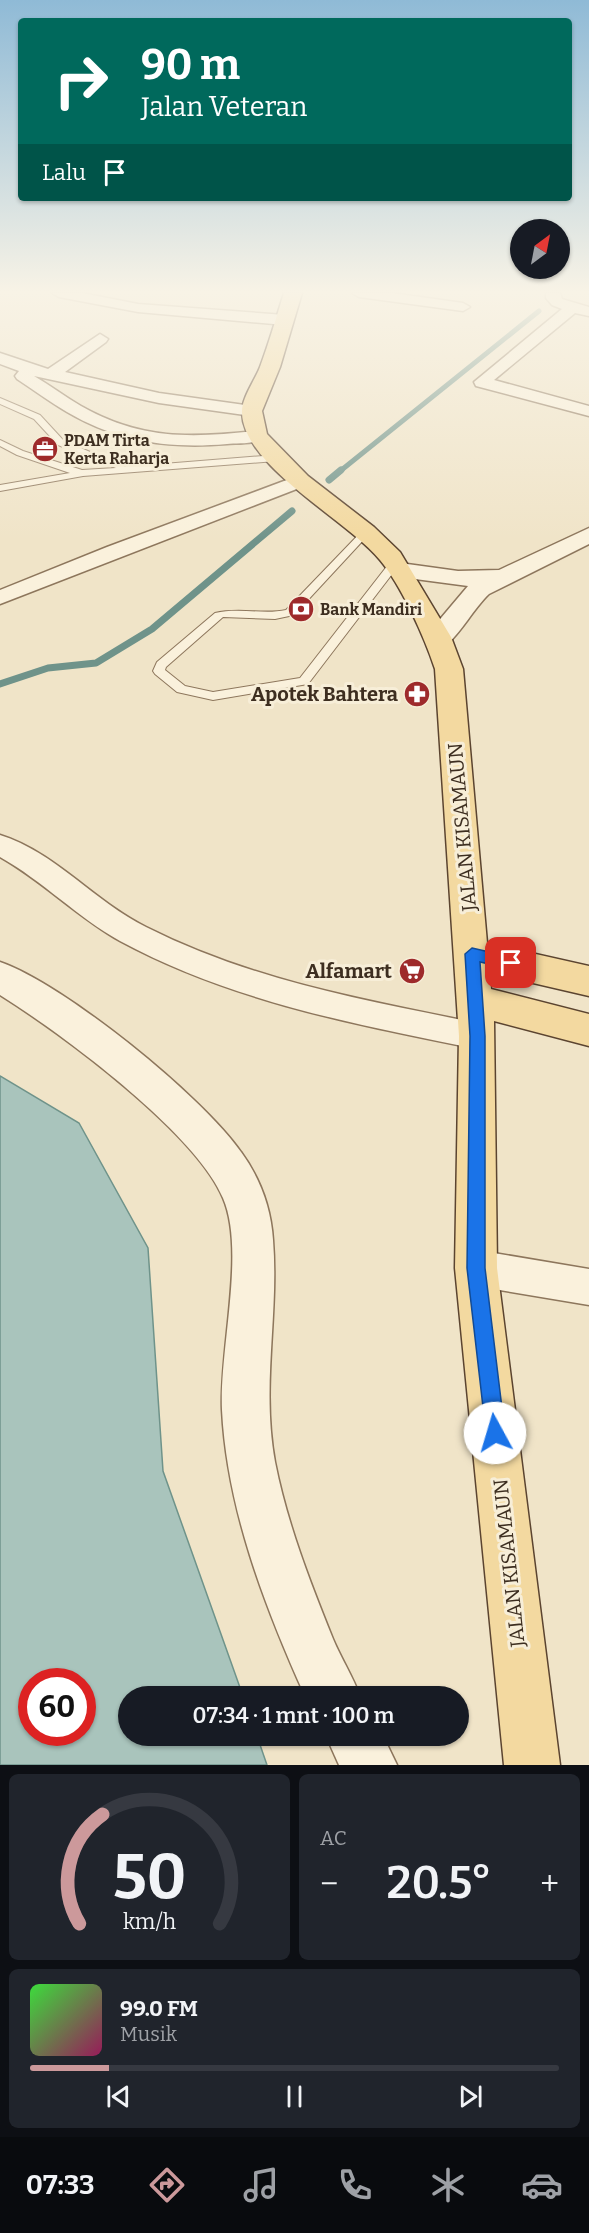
<!DOCTYPE html>
<html lang="id">
<head>
<meta charset="utf-8">
<style>
	body { margin:0; font-family:Bitter,serif; background:#20242c; color:#f1f3f6; height:100vh; display:flex; flex-direction:column; font-size:22px; white-space:nowrap }
	* { box-sizing:border-box; margin:0 }
	p { font-size:20px; color:#9ea1a6 }
	.icon { flex:none; width:33px; height:33px; fill:none; stroke:currentColor; stroke-width:2; stroke-linecap:round; stroke-linejoin:round }
	.map { position:relative; height:1765px; overflow:hidden }
	.details { display:flex; flex-direction:column; gap:9px; padding:9px; background:#0d0f14; flex:1 }
	.details>* { flex:none }
	.hud { position:absolute; left:18px; top:18px; width:554px; height:183px; border-radius:6px; box-shadow:0 2px 4px #0004; background:#00695c; color:#fff; overflow:hidden }
	.needle { width:39px; rotate:32deg }
	.tools { position:absolute; left:510px; top:219px; display:grid; gap:12px }
	.tools a { display:grid; place-items:center; width:60px; height:60px; border-radius:50%; background:#171b24; box-shadow:0 2px 4px #0004; font-size:30px }
	.speed { position:absolute; left:18px; top:1668px; display:flex; gap:12px; font-size:30px; font-weight:700; text-align:center }
	.speed>* { display:grid; place-content:center; width:78px; height:78px; border-radius:50%; background:#171b24; box-shadow:0 2px 4px #0004; line-height:1 }
	.speed .limit { border:9px solid #d22; background:#fff; color:#111 }
	.pin { position:absolute; display:grid; place-items:center; width:51px; height:51px; color:#fff; margin:-26px; border-radius:12px; box-shadow:0 3px 9px #0006 }
	.me { position:absolute; width:66px; margin:-33px; rotate:354deg; stroke-linejoin:round; filter:drop-shadow(0 0 4px #0008) }
	.turn { display:flex; align-items:center; gap:21px; height:126px; padding:0 24px; font-size:27px }
	.turn .icon { width:78px; height:78px; stroke-width:2.5 }
	.turn b { display:block; font-size:42px; line-height:51px }
	.then { display:flex; align-items:center; height:57px; padding:0 24px; background:#0003; gap:12px; font-size:22px }
	.big { font-size:45px; font-weight:600; line-height:1.1 }
	.details .tile { flex:1; display:flex; flex-direction:column; justify-content:center; gap:9px; min-width:0; padding:0 21px; border-radius:9px; background:#20242c }
	.details .dial { align-items:center; gap:0 }
	.dial svg { height:156px; overflow:visible; fill:none; stroke:#363941; stroke-width:7; stroke-linecap:round; text-anchor:middle }
	.dial text { fill:#f1f3f6; stroke:none }
	.song { display:flex; align-items:center; gap:18px }
	.cover { width:72px; height:72px; border-radius:9px; background:linear-gradient(135deg,hsl(120 70% 55%),hsl(330 70% 35%)) }
	.played { height:6px; border-radius:3px; background:linear-gradient(90deg,#cc999b 15%,#363941 15%) }
	.keys { display:flex; justify-content:space-around; direction:ltr }
	.heat { display:flex; justify-content:space-between; align-items:center; font-size:33px; direction:ltr }
	.details .tiles { flex:1; display:grid; gap:9px; grid-template-columns:1fr 1fr }
	.tile:last-child { grid-column:span 2 }
	.trip { position:absolute; left:118px; top:1686px; width:351px; height:60px; border-radius:30px; background:#171b24; box-shadow:0 2px 4px #0004; font-weight:600; line-height:60px; text-align:center }
	.menu { display:flex; height:96px; justify-content:space-around; align-items:center; background:#090b0e; color:#9ea1a6 }
	.menu .icon { width:42px; height:42px }
	.menu .selected { color:#cc999b }
	.menu b { font-size:27px; color:#f1f3f6 }
	.map>svg:first-child { display:block }
	.water { fill:#a9c4bc; stroke:#6f938a; stroke-width:1.5; fill-rule:evenodd }
	.lines { fill:none; stroke-linecap:round; stroke-linejoin:round }
	.stream-far1 { stroke:#6f938a; stroke-width:5 }
	.stream { stroke:#6f938a; stroke-width:7 }
	.service-casing { stroke:#8d765c; stroke-width:2 }
	.minor-casing { stroke:#8d765c; stroke-width:3 }
	.tertiary-casing { stroke:#8d765c; stroke-width:3 }
	.primary-casing { stroke:#5b4430; stroke-width:3 }
	.service { fill:#faf1dc; fill-rule:evenodd }
	.minor { fill:#faf1dc; fill-rule:evenodd }
	.tertiary { fill:#faf1dc; fill-rule:evenodd }
	.primary { fill:#f3d9a0; fill-rule:evenodd }
	.route { fill:#1a73e8; stroke:#114b97; stroke-width:1.5 }
	.labels { text-anchor:middle; dominant-baseline:central; stroke-width:6; stroke-linejoin:round; paint-order:stroke }
	.far-poi-label { font-size:16px; font-weight:bold; fill:#3d2e20; stroke:#f7eed8; text-anchor:start }
	.poi-label { font-size:20px; font-weight:bold; fill:#3d2e20; stroke:#f7eed8; text-anchor:end }
	.street-label { font-size:20px; fill:#3d2e20; stroke:#f7eed8 }
</style>
</head>
<body>
<div class="map">
<svg width="589" height="1765" viewBox="0 0 589 1765">
	<rect width="100%" height="100%" fill="#f0e4c8"/>
	<path class="water" d="M0,1076L79,1123L148,1248L163,1471L243,1696H129V1736H257L267,1765H0ZM32,1682H82V1732H32Z"/>
	<g class="lines">
		<polyline class="stream-far1" points="339,472 539,311"/>
		<g class="stream">
			<polyline points="329,480 341,470"/>
			<polyline points="0,684 48,668 96,663 152,629 292,511"/>
		</g>
		<defs>
			<g id="service">
				<polygon points="0,398 40,415 64,441 126,467 276,455 281,458 276,461 83,476 0,491 0,485 70,473 17,455 0,446 0,440 23,451 82,470 116,468 58,445 34,419 0,404"/>
				<path d="M366,529L371,532L369,534L294,615L275,619L223,617L166,667L165,670L185,686L213,692L300,678L391,561H399V565L308,684L213,700L177,692L155,674L153,671L157,662L215,613C239,607 263,615 286,610L363,530Z"/>
			</g>
			<g id="minor">
				<polygon points="52,293 82,293 138,304 285,315 293,320 285,325 138,312 59,297"/>
				<polygon points="352,293 392,293 463,303 470,307 463,311 359,297"/>
				<polygon points="546,293 560,293 562,299 589,307 589,316 575,313 494,380 589,406 589,416 476,386 474,382 562,309 552,305 546,298"/>
				<path d="M100,334L108,339L106,342L65,372L159,393L252,406L261,411L252,416L159,403L34,376C50,385 65,397 81,406C141,440 190,438 257,431L266,436C259,445 237,443 227,444C169,449 118,442 67,412C50,402 34,390 17,379L15,376L19,371L0,364V353L48,369Z"/>
				<polygon points="300,475 309,481 307,485 0,604 0,590 107,547"/>
				<path d="M0,835C55,852 95,902 146,927C251,980 363,1000 477,1023L488,1027L492,1036L488,1045L477,1049C354,1024 231,1001 120,941C77,917 43,881 0,857Z"/>
				<polygon points="476,1250 589,1269 589,1305 476,1286 464,1280 458,1268 464,1256"/>
			</g>
			<g id="tertiary">
				<path d="M589,528V544L489,594C475,607 459,635 448,643C442,647 435,645 429,643L425,637L468,586L400,577L391,575L388,570L391,565L400,563L458,571L499,570Z"/>
				<path d="M0,962C64,984 202,1096 241,1152C260,1178 271,1208 273,1240C279,1316 261,1385 275,1462C287,1523 310,1582 333,1639C341,1658 353,1677 360,1696H305C265,1607 227,1509 222,1410C219,1350 246,1251 223,1198C196,1133 61,1033 0,995Z"/>
				<polygon points="326,1736 383,1736 397,1765 339,1765"/>
			</g>
			<path id="primary" d="M284,293H302L280,367L262,411L267,434L308,476L374,527L400,552L451,637L463,669L487,943L589,966V996L490,973L491,989L589,1014V1046L494,1021L497,1268L560,1765H504L455,1268L459,1036L435,669C425,638 401,585 380,560C346,519 244,467 242,413C241,399 255,380 260,367C269,343 276,318 284,293Z"/>
		</defs>
		<use href="#service" class="service-casing"/>
		<use href="#minor" class="minor-casing"/>
		<use href="#tertiary" class="tertiary-casing"/>
		<use href="#primary" class="primary-casing"/>
		<use href="#service" class="service"/>
		<use href="#minor" class="minor"/>
		<use href="#tertiary" class="tertiary"/>
		<use href="#primary" class="primary"/>
	</g>
	<linearGradient id="sky" x2="0" y2="1"><stop stop-color="#8fbad6"/><stop offset="0.54" stop-color="#f8f3e6"/><stop offset="1" stop-color="#f8f3e6" stop-opacity="0"/></linearGradient>
	<rect width="589" height="540" fill="url(#sky)"/>
	<polygon class="route" points="472,948 511,957 518,963 511,969 480,962 485,1036 485,1268 505,1433 502,1440 495,1443 488,1440 486,1433 467,1268 470,1036 465,954"/>
	<defs>
		<symbol id="office-disc" viewBox="-11 -11 22 22"><circle r="9.5" fill="#9e2a2b" stroke="#f7eed8"/><path d="M-6-3h4V-5.5h4V-3h4V5H-6ZM-1-4.5V-3h2v-1.5ZM-6 0V1H6V0Z" fill="#fff"/></symbol>
		<symbol id="bank-disc" viewBox="-11 -11 22 22"><circle r="9.5" fill="#9e2a2b" stroke="#f7eed8"/><path d="M-6-4H6V4H-6ZM0-2.3a2.3 2.3 0 1 0 0 4.6a2.3 2.3 0 1 0 0-4.6Z" fill="#fff"/></symbol>
		<symbol id="pharmacy-disc" viewBox="-11 -11 22 22"><circle r="9.5" fill="#9e2a2b" stroke="#f7eed8"/><path d="M-2-6h4v4h4v4h-4v4h-4v-4h-4v-4h4Z" fill="#fff"/></symbol>
		<symbol id="supermarket-disc" viewBox="-11 -11 22 22"><circle r="9.5" fill="#9e2a2b" stroke="#f7eed8"/><path d="M-6-5.5h2.5l.6 2H6L4.5 2H-2.5L-4.4-4H-6ZM-1.5 3.2a1.3 1.3 0 1 0 .1 0ZM3 3.2a1.3 1.3 0 1 0 .1 0Z" fill="#fff"/></symbol>
	</defs>
	<g fill-rule="evenodd">
		<use href="#office-disc" x="30" y="434" width="30" height="30"/>
		<use href="#bank-disc" x="286" y="594" width="30" height="30"/>
		<use href="#pharmacy-disc" x="402" y="679" width="30" height="30"/>
		<use href="#supermarket-disc" x="397" y="956" width="30" height="30"/>
	</g>
	<g class="labels">
		<g class="far-poi-label">
			<text x="64" y="440">PDAM Tirta<tspan x="64" dy="18">Kerta Raharja</tspan></text>
			<text x="320" y="609">Bank Mandiri</text>
		</g>
		<g class="poi-label">
			<text x="398" y="694">Apotek Bahtera</text>
			<text x="392" y="971">Alfamart</text>
		</g>
		<g class="street-label">
			<text transform="translate(462 827) rotate(-95)">JALAN KISAMAUN</text>
			<text transform="translate(509 1563) rotate(-96)">JALAN KISAMAUN</text>
		</g>
	</g>
</svg>
<div class="tools">
<a><svg class="needle" viewBox="-14 -14 28 28"><path d="M0-13l5 13h-10z" fill="#e53935"/><path d="M0 13l5-13h-10z" fill="#9ea1a6"/></svg></a>
</div>
<div class="speed"><div class="limit">60</div></div>
<div class="pin" style="left:511px;top:963px;background:#d93025"><svg class="icon" aria-label="arrive" viewBox="0 0 24 24"><path d="M6 21V4h12l-3 4 3 4H6"/></svg></div>
<svg class="me" style="left:495px;top:1433px" viewBox="-20 -20 40 40"><circle r="19" fill="#fff"/><path d="M0-13L10 11 0 6-10 11z" fill="#1a73e8"/></svg>
<div class="trip">07:34 · 1 mnt · 100 m</div>
<div class="hud">
<div class="turn"><svg class="icon" aria-label="right" viewBox="0 0 24 24"><path d="M7 20v-9h11M14 6l5 5-5 5"/></svg><div><b>90 m</b>Jalan Veteran</div></div>
<div class="then">Lalu<svg class="icon" aria-label="arrive" viewBox="0 0 24 24"><path d="M6 21V4h12l-3 4 3 4H6"/></svg></div>
</div>
</div>
<section class="details">
<div class="tiles">
<div class="tile dial"><svg viewBox="0 0 100 80">
<path d="M14 69A42 42 0 1 1 86 69"/>
<path d="M14 69A42 42 0 0 1 26 13" stroke="#cc999b"/>
<text x="50" y="56" font-size="32" font-weight="700">50</text>
<text x="50" y="72" font-size="11">km/h</text>
</svg></div>
<div class="tile"><p>AC</p>
<div class="heat"><a>−</a><b class="big">20.5°</b><a>+</a></div>
</div>
<div class="tile">
<div class="song"><i class="cover"></i><div><b>99.0 FM</b><p>Musik</p></div></div>
<div class="played"></div>
<div class="keys"><svg class="icon" aria-label="previous" viewBox="0 0 24 24"><path d="M18 5L8 12l10 7zM5 5v14"/></svg><svg class="icon" aria-label="pause" viewBox="0 0 24 24"><path d="M8 5v14M16 5v14"/></svg><svg class="icon" aria-label="next" viewBox="0 0 24 24"><path d="M6 5l10 7-10 7zM19 5v14"/></svg></div>
</div>
</div>
</section>
<nav class="menu">
<b>07:33</b>
<svg class="icon selected" aria-label="directions" viewBox="0 0 24 24"><path d="M12 3l9 9-9 9-9-9zM9 14v-3h6M13 9l2 2-2 2"/></svg>
<svg class="icon" aria-label="music" viewBox="0 0 24 24"><path d="M9 18V5l10-2v13"/><circle cx="6" cy="18" r="3"/><circle cx="16" cy="16" r="3"/></svg>
<svg class="icon" aria-label="phone" viewBox="0 0 24 24"><path d="M5 4h4l2 5-3 2q2 4 5 5l2-3 5 2v4C11 20 4 13 5 4z"/></svg>
<svg class="icon" aria-label="climate" viewBox="0 0 24 24"><path d="M12 3v18M4 7l16 10M4 17L20 7"/></svg>
<svg class="icon" aria-label="car" viewBox="0 0 24 24"><path d="M5 17H2v-5l4-1 3-4h7l3 4 3 1v5h-3M9 17h6M6 11h13"/><circle cx="7" cy="17" r="2"/><circle cx="17" cy="17" r="2"/></svg>
</nav>
</body>
</html>
